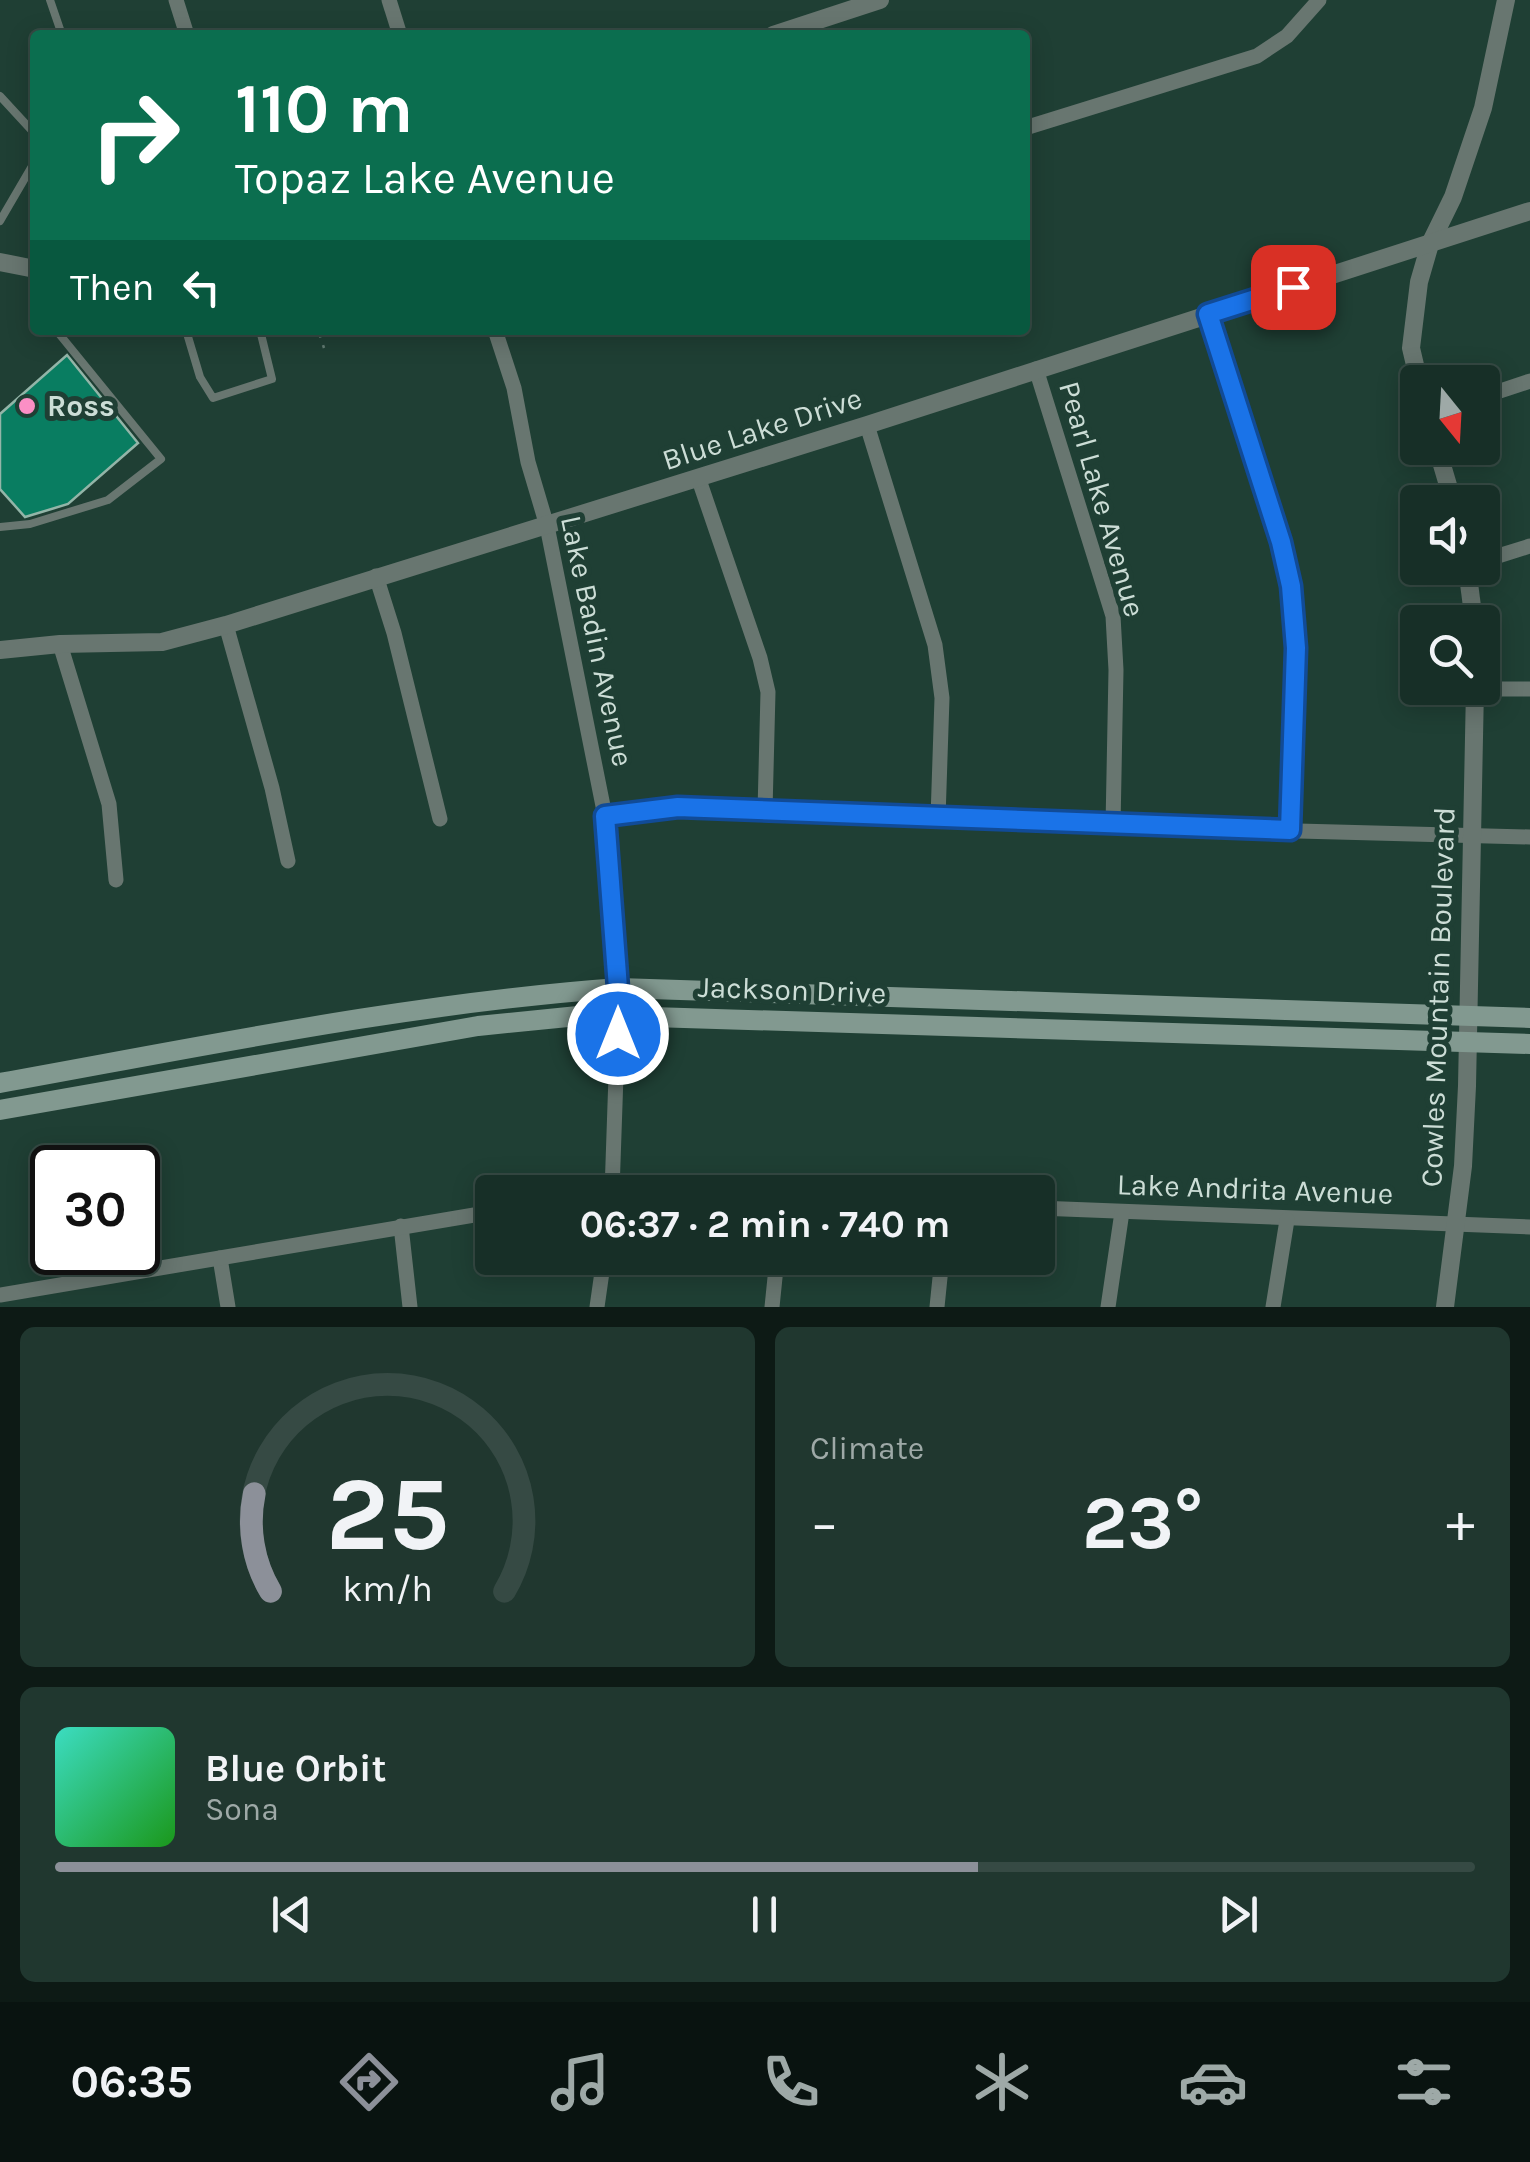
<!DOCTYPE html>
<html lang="en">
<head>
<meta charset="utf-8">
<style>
	body { margin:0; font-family:Karla,sans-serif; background:#20372f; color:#f1f3f6; height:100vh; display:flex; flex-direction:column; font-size:38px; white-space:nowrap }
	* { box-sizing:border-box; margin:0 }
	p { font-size:32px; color:#9ea9a7 }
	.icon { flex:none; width:55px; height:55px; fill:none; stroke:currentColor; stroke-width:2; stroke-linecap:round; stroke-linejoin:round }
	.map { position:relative; height:1307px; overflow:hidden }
	.drawer { display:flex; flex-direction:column; gap:20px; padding:20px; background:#0d1a15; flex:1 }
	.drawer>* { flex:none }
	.top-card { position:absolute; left:30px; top:30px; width:1000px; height:305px; border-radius:10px; box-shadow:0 5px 25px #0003,0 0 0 2px #364a44; background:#0b6e4f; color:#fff; overflow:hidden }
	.needle { width:65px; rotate:162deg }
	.buttons { position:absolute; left:1400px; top:365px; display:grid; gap:20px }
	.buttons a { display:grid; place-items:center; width:100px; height:100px; border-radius:10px; background:#172f27; box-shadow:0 5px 25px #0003,0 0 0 2px #364a44; font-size:50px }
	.speed { position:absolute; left:30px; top:1145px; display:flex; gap:20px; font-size:50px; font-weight:700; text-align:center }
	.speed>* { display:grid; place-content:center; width:130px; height:130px; border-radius:50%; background:#172f27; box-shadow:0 5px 25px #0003,0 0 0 2px #364a44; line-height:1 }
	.speed .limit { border:5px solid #111; border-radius:15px; background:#fff; color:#111 }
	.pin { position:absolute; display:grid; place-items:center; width:85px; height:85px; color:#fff; margin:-42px; border-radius:20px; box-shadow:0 5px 15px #0006 }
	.me { position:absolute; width:110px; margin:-55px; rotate:0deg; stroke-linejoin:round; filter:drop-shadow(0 0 8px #0008) }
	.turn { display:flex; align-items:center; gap:35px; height:210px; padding:0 40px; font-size:45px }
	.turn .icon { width:130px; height:130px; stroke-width:2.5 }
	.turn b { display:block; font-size:70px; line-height:85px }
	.then { display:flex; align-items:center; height:95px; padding:0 40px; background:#0003; gap:20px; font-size:38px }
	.big { font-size:75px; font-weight:700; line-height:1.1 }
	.drawer .tile { flex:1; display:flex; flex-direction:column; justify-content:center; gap:15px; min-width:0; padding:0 35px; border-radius:15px; background:#20372f }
	.drawer .dial { align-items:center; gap:0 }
	.dial svg { height:260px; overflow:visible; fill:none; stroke:#364a44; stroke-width:7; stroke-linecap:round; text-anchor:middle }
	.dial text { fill:#f1f3f6; stroke:none }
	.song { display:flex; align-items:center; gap:30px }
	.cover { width:120px; height:120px; border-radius:15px; background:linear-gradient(135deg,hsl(170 70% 55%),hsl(120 70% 35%)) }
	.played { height:10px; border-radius:5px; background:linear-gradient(90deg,#8c9099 65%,#364a44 65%) }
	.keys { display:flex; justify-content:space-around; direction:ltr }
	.heat { display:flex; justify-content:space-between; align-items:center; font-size:55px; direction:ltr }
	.drawer .tiles { flex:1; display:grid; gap:20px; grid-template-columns:1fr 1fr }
	.tile:last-child { grid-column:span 2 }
	.trip { position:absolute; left:475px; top:1175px; width:580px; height:100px; border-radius:10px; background:#172f27; box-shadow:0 5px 25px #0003,0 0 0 2px #364a44; font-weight:700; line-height:100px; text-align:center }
	.dock { display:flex; height:160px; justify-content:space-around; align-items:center; background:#091310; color:#9ea9a7 }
	.dock .icon { width:70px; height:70px }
	.dock .on { color:#8c9099 }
	.dock b { font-size:45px; color:#f1f3f6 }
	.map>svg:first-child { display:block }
	.building { fill:#097d61; stroke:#93b5a8; stroke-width:2.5 }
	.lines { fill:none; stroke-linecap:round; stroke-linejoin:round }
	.path { stroke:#627c73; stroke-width:2.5; stroke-dasharray:8 8; stroke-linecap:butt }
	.service { stroke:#687670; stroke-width:8 }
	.minor { stroke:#687670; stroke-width:15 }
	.tertiary { stroke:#687670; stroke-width:18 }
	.secondary { stroke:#829990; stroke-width:20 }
	.route-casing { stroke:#114b97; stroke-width:25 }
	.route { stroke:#1a73e8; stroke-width:18 }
	.poi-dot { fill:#fb8fc5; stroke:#1f3f34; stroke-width:4 }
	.labels { text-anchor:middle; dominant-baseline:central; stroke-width:10; stroke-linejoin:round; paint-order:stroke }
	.poi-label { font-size:30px; font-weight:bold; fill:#ccddd6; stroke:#1f3f34; text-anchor:start }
	.street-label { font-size:30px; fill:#ccddd6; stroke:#1f3f34 }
</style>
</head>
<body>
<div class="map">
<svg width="1530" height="1307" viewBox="0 0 1530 1307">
	<rect width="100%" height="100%" fill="#1f3f34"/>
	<polygon class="building" points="67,355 138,443 68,504 25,517 0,489 0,414"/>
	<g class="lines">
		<polyline class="path" points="318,330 324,348"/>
		<g class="service">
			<polyline points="50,0 62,35"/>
			<polyline points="0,96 35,134"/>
			<polyline points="0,221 35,161"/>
			<polyline points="186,330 200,377 213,398 272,379 260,330"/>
			<polyline points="0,527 30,524 108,500 161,459 56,330"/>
		</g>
		<g class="minor">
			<polyline points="176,0 187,35"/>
			<polyline points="389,0 400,35"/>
			<polyline points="1025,128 1257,56 1287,36 1319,0"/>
			<polyline points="1208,314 1281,542 1291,586 1296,648 1290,830"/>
			<polyline points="495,330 514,388 528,462 547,526 605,816 619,988 612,1192"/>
			<polyline points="1036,369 1113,616 1116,670 1113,826"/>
			<polyline points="1482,397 1530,381"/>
			<polyline points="867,425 935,645 942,698 938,818"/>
			<polyline points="698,477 760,658 768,692 765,811"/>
			<polyline points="1482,561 1530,546"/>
			<polyline points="376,576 394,633 440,819"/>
			<polyline points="226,625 272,788 288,861"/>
			<polyline points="60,644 109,804 116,880"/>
			<polyline points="1475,689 1530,689"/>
			<polyline points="605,816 678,807 1113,826 1530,837"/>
			<polyline points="1038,1208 1530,1227"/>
			<polyline points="401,1226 410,1307"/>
			<polyline points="220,1258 228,1307"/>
			<polyline points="0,1295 492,1212"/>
			<polyline points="597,1307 604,1258"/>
			<polyline points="772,1307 777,1258"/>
			<polyline points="937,1307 942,1258"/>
			<polyline points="1108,1307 1122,1212"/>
			<polyline points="1273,1307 1287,1220"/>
		</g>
		<g class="tertiary">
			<polyline points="773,35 880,0"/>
			<polyline points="0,262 35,269"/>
			<polyline points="1419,382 1411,348 1419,282 1430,244 1453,197 1483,108 1506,0"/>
			<polyline points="1437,448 1453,502"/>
			<polyline points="1467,568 1474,622"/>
			<polyline points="0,650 60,644 162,642 226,625 867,425 1530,211"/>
			<polyline points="1445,1307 1463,1166 1467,1086 1475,688"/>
		</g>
		<g class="secondary">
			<path d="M0,1083C205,1046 411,1003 619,988L1530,1018"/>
			<polyline points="0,1110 478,1026 588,1015 1530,1044"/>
		</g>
	</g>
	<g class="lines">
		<defs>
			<polyline id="route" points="618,1034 618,988 605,816 678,807 1290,830 1296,648 1291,586 1281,542 1208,314 1293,287"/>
		</defs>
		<use href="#route" class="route-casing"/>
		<use href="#route" class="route"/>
	</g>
	<circle class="poi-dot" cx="27" cy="406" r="10"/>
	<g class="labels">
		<g class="poi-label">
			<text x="47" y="406">Ross</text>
		</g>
		<g class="street-label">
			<text transform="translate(762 429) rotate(-18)">Blue Lake Drive</text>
			<text transform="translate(1102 499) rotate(74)">Pearl Lake Avenue</text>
			<text transform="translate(597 641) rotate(78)">Lake Badin Avenue</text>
			<text transform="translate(792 990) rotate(2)">Jackson Drive</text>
			<text transform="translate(1438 997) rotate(-88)">Cowles Mountain Boulevard</text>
			<text transform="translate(1255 1189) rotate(2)">Lake Andrita Avenue</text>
		</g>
	</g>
</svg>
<div class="buttons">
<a><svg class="needle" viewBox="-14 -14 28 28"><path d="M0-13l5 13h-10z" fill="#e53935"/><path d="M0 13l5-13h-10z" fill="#9ea9a7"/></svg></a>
<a><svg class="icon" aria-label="sound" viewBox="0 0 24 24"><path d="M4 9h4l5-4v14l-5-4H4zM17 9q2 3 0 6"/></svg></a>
<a><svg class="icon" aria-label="search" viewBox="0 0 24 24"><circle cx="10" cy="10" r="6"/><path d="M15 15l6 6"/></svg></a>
</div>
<div class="speed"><div class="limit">30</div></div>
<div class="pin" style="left:1293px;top:287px;background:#d93025"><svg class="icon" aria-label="arrive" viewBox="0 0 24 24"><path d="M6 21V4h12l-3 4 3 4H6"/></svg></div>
<svg class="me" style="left:618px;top:1034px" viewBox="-20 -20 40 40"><circle r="17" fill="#1a73e8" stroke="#fff" stroke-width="3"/><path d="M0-11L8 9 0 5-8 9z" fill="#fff"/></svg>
<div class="trip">06:37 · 2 min · 740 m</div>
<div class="top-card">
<div class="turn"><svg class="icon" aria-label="right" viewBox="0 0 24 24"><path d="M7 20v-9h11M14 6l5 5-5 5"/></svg><div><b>110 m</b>Topaz Lake Avenue</div></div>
<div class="then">Then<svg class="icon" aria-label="left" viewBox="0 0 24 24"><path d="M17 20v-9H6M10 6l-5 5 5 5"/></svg></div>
</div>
</div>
<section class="drawer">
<div class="tiles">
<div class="tile dial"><svg viewBox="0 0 100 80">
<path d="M14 69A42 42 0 1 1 86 69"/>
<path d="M14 69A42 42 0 0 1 9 39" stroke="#8c9099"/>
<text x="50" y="56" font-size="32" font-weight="700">25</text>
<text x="50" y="72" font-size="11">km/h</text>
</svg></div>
<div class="tile"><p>Climate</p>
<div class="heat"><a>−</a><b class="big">23°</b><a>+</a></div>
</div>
<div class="tile">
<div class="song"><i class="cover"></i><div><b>Blue Orbit</b><p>Sona</p></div></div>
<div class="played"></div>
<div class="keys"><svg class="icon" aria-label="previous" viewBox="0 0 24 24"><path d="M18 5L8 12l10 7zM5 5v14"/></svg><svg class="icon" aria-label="pause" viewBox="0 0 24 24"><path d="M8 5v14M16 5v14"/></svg><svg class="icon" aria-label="next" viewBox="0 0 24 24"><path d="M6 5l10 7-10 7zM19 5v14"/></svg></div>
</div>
</div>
</section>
<nav class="dock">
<b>06:35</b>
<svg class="icon on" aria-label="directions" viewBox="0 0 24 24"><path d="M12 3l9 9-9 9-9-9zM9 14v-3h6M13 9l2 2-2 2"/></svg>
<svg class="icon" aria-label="music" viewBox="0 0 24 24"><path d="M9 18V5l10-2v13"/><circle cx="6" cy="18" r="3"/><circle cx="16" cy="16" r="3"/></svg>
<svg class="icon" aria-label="phone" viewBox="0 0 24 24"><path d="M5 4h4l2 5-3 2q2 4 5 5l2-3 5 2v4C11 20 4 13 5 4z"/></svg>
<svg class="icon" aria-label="climate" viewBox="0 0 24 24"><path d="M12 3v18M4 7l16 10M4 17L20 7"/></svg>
<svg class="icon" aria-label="car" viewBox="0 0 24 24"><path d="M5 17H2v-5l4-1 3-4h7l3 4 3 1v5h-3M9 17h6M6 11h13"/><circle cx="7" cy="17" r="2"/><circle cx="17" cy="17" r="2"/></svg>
<svg class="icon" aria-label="filters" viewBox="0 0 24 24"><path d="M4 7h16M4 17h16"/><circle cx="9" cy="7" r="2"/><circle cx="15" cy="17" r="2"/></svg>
</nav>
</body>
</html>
